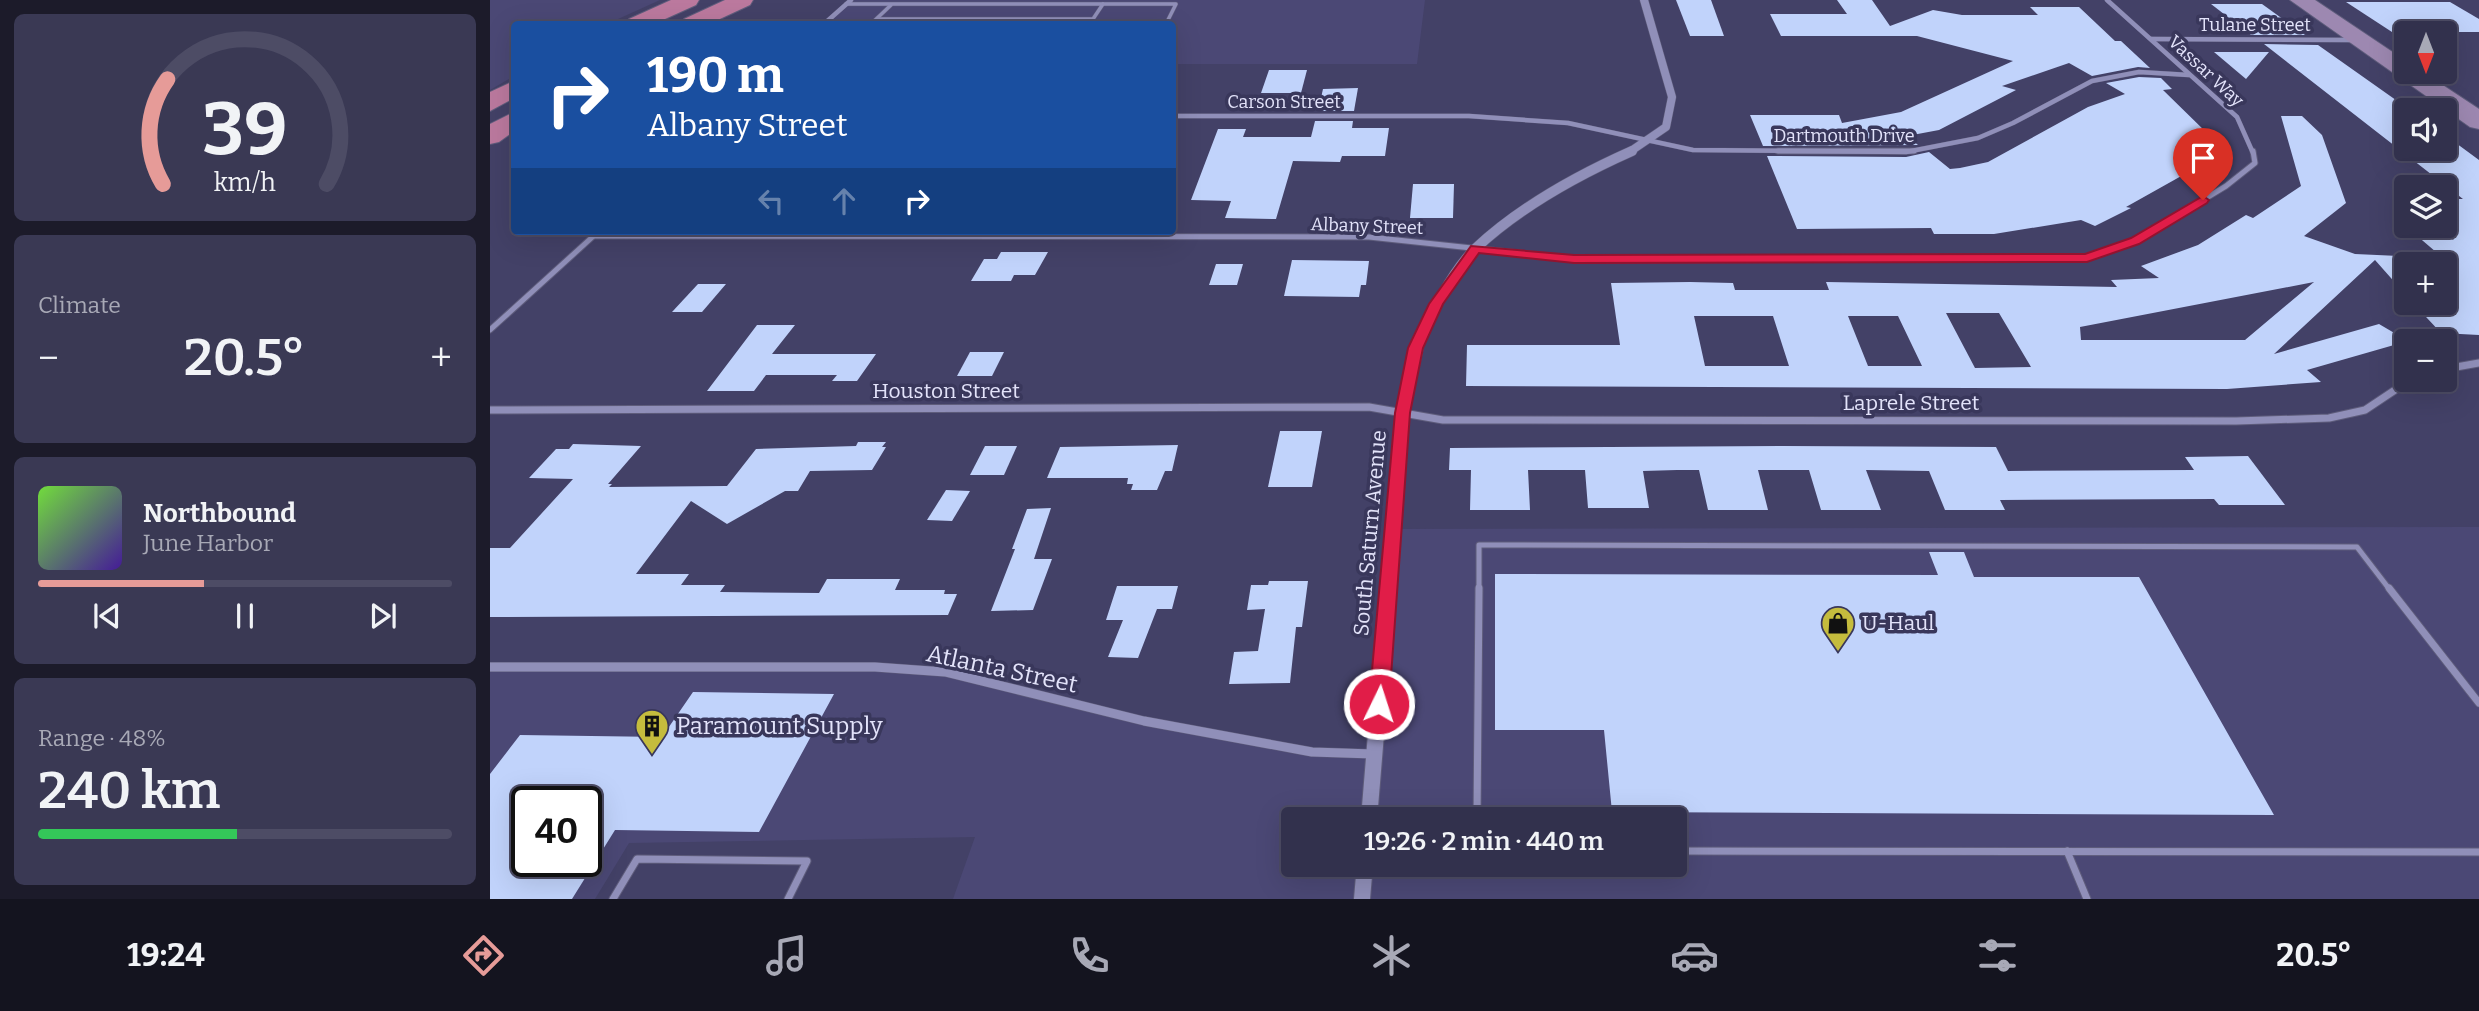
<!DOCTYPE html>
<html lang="en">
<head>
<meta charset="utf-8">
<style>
	body { margin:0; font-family:Bitter,serif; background:#3a3954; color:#f1f3f6; height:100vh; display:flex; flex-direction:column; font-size:26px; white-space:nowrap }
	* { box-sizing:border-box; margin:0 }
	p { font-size:23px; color:#a8a9b6 }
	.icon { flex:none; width:38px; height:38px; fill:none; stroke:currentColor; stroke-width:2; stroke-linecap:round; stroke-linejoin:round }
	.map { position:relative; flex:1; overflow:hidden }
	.details { display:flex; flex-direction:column; gap:14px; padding:14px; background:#1c1b2a; width:490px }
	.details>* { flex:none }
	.hud { position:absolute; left:21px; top:21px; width:665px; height:214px; border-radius:7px; box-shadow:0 7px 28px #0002,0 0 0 2px #4d4c65; background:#1a4fa0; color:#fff; overflow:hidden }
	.needle { width:46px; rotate:180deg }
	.buttons { position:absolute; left:1904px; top:21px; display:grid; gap:14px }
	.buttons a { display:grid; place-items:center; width:63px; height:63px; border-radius:7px; background:#32314d; box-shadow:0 7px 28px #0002,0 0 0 2px #4d4c65; font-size:35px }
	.speed { position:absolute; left:21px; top:786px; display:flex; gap:14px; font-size:35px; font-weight:700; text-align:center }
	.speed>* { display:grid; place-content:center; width:91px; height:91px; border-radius:50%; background:#32314d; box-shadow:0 7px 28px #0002,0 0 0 2px #4d4c65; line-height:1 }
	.speed .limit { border:4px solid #111; border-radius:10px; background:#fff; color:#111 }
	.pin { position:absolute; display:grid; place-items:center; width:60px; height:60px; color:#fff; margin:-72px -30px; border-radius:50% 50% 50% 0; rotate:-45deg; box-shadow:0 0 7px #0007 }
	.pin .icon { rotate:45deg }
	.me { position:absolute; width:77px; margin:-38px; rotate:4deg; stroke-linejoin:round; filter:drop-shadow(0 0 5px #0008) }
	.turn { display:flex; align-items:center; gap:24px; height:147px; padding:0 21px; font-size:32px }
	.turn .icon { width:91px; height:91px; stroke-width:2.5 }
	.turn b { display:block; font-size:49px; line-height:60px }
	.lanes { display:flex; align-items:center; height:66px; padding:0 21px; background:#0003; justify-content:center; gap:35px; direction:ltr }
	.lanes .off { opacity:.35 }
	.big { font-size:52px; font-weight:600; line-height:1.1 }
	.details .widget { flex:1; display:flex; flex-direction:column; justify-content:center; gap:10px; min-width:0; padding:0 24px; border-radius:10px; background:#3a3954 }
	.details .dial { align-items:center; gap:0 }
	.dial svg { height:182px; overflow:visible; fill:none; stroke:#4d4c65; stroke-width:7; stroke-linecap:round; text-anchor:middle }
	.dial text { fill:#f1f3f6; stroke:none }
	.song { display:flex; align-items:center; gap:21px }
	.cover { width:84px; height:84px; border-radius:10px; background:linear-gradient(135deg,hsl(100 70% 55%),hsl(260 70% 35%)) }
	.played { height:7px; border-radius:4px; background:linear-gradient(90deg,#e69b98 40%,#4d4c65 40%) }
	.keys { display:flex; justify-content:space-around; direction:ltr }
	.heat { display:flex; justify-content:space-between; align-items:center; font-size:38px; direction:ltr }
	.charge { height:10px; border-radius:5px; background:linear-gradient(90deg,#34c759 48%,#4d4c65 0) }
	.trip { position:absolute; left:791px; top:807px; width:406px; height:70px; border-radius:7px; background:#32314d; box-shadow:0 7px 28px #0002,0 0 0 2px #4d4c65; font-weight:600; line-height:70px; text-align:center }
	.menu { display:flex; height:112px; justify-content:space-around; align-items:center; background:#14141f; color:#a8a9b6 }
	.menu .icon { width:49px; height:49px }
	.menu .on { color:#e69b98 }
	.menu b { font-size:32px; color:#f1f3f6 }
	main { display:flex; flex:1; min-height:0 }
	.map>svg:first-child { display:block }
	.built { fill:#4b4875; fill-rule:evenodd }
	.building { fill:#c1d3fb; fill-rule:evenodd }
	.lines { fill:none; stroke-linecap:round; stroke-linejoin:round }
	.service-far2-casing { stroke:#5e5c7b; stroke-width:4.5 }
	.service-far1-casing { stroke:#5e5c7b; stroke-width:7 }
	.service-casing { stroke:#5e5c7b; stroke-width:9 }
	.minor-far3-casing { stroke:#5e5c7b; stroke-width:5 }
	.minor-far2-casing { stroke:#5e5c7b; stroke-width:7 }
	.minor-far1-casing { stroke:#5e5c7b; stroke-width:9 }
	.minor-casing { stroke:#5e5c7b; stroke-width:10 }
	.tertiary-far3-casing { stroke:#5e5c7b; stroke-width:9 }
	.tertiary-far2-casing { stroke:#5e5c7b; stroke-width:11 }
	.tertiary-far1-casing { stroke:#5e5c7b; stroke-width:14 }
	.tertiary-casing { stroke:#5e5c7b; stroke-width:18 }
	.secondary-casing { stroke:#5e5c7b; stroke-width:2 }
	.motorway-casing { stroke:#5e5c7b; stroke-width:2 }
	.service-far2 { stroke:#908fb9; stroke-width:3.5 }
	.service-far1 { stroke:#908fb9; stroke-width:5 }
	.service { stroke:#908fb9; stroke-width:7 }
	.minor-far3 { stroke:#908fb9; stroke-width:4.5 }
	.minor-far2 { stroke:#908fb9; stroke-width:5 }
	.minor-far1 { stroke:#908fb9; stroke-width:7 }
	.minor { stroke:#908fb9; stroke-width:9 }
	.tertiary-far3 { stroke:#908fb9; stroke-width:8 }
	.tertiary-far2 { stroke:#908fb9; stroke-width:10 }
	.tertiary-far1 { stroke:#908fb9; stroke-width:12 }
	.tertiary { stroke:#908fb9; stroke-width:16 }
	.secondary { fill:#9d88b1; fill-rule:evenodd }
	.motorway { fill:#bb799e; fill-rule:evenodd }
	.route { fill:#e11d48; stroke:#92132f; stroke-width:2 }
	.labels { text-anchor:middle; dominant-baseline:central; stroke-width:7; stroke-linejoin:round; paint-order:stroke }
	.far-street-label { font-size:18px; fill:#e3e3fa; stroke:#39375b }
	.street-label { font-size:21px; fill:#e3e3fa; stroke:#39375b }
	.poi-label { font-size:21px; fill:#e3e3fa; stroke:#39375b; text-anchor:start }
	.near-street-label { font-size:24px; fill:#e3e3fa; stroke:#39375b }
	.near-poi-label { font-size:24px; fill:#e3e3fa; stroke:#39375b; text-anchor:start }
</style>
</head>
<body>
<main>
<section class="details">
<div class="widget dial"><svg viewBox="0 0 100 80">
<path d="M14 69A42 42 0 1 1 86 69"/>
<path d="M14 69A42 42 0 0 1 16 23" stroke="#e69b98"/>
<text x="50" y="56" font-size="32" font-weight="700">39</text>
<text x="50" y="72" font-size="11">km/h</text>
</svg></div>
<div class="widget"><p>Climate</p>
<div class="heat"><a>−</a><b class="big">20.5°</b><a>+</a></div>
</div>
<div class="widget">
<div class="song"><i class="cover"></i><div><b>Northbound</b><p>June Harbor</p></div></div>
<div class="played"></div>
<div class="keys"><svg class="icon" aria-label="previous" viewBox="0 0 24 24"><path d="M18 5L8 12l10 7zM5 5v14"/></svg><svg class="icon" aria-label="pause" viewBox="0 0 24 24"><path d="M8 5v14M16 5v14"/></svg><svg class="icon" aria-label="next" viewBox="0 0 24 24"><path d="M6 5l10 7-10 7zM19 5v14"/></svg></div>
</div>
<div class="widget"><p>Range · 48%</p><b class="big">240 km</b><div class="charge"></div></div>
</section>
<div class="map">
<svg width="1989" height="899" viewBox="0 0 1989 899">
	<rect width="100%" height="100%" fill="#434167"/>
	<g class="built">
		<polygon points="0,0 170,0 117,24 24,24 24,76 0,90"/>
		<polygon points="361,0 935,0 927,64 683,64 682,24 334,24"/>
		<path d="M1989,527V899H463L485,837L139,843L105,899H0V667L455,672L654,721L822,752L885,754L903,529ZM37,802H96V861H37ZM803,819H1185V864H803Z"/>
	</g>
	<g class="building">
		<polygon points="1186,0 1221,0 1234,36 1200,36"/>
		<polygon points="1347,0 1382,0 1400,26 1443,10 1472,15 1548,15 1540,7 1589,7 1625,41 1631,41 1660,68 1648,67 1602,76 1579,63 1512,86 1526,90 1449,130 1417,136 1428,145 1273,146 1260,115 1349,115 1352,123 1411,112 1523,61 1427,36 1291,36 1280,14 1357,14"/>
		<polygon points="1856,2 1960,2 1989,19 1989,32 1902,32"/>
		<polygon points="1721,4 1772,4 1815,35 1761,35"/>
		<path d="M1774,44L1828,45L1920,110H1916V149H1955V135L1989,160V335L1951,333L1923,303H1955V264H1916V295L1885,260L1784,354L1889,324L1918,341L1817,370L1831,382L1737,389L976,386L977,345H1130L1121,283L1200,282L1243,283L1245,290H1339L1336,282L1627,287L1621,280L1669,278L1651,266L1708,245L1756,215L1763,218L1811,186L1791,116H1812L1832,135L1856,203L1814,236L1865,254L1953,258L1912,223L1964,240L1948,226H1955V199H1973ZM1824,282L1755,340H1591L1590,327ZM1456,313H1509L1541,367L1485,368ZM1204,316H1283L1299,366H1215ZM1358,316H1408L1432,366H1378Z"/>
		<polygon points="1724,52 1779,52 1756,79"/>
		<polygon points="779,70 817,70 811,93 771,93"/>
		<polygon points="1649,77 1671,78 1682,89 1673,90 1719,135 1717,158 1702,170 1636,207 1641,208 1605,226 1591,220 1504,234 1444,234 1441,228 1307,229 1277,156 1416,157 1439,152 1460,169 1470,168 1498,162 1598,107 1635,94 1616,83"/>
		<polygon points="868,88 864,111 828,111 833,89"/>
		<polygon points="825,121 863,121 862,128 899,128 895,156 852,156 850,162 803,161 786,219 735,218 741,201 701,200 728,129 756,129 753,137 821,137"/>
		<polygon points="923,184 964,184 963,218 920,218"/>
		<polygon points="511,252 558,252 545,275 524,275 521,281 481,281 494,259 507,259"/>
		<polygon points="802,260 879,261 876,285 871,285 869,297 794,296"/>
		<polygon points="726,264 753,264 747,285 719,285"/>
		<polygon points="208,284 236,284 212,312 182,312"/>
		<polygon points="267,325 305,325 282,354 386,354 367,381 342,381 347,375 276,375 264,391 217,391"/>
		<polygon points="480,352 514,352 502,376 467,376"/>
		<polygon points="790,431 832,431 822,487 778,487"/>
		<polygon points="368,442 396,442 392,447 396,447 382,470 320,471 308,491 295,491 237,524 201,501 146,574 199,574 191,585 235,585 230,592 329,593 337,579 410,579 405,590 455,590 454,594 467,594 458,615 0,617 0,548 20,548 83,479 39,478 66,449 79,449 83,444 151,446 118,484 122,484 119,487 237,486 266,449 366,446"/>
		<polygon points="688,445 682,471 675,471 667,490 641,490 643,484 637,484 638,478 557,478 570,447"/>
		<polygon points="495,446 527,446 514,475 480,475"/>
		<polygon points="1294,446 1506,447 1518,471 1704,470 1695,457 1758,456 1795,505 1729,505 1724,499 1510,500 1515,510 1455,510 1439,471 1376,470 1391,510 1331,510 1319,470 1268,470 1278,510 1218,510 1209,470 1187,470 1153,471 1159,508 1098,508 1095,470 1038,470 1040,510 980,510 981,470 959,470 960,448"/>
		<polygon points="456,490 480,491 462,521 437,520"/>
		<polygon points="561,508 544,559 562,559 543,610 501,611 525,549 522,549 537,509"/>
		<polygon points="1439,552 1474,552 1484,577 1649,577 1784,815 1122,812 1114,730 1005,730 1005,574 1448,575"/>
		<polygon points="779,581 818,581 812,627 806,627 800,683 739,684 744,652 768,651 775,609 757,610 761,585 778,585"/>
		<polygon points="627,586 688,586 682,609 667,609 648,658 618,657 633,620 616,620"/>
		<path d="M203,692L344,694L269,832L125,830L82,899H0V774L30,735L172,737ZM37,802H96V861H37Z"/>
	</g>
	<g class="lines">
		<defs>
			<g id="service-far2">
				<polyline points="356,4 686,4 676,24"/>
				<polyline points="387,19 603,19 613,4"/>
				<polyline points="381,24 401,5"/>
			</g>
			<polyline id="service-far1" points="989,590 989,545 1867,547 1900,590"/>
			<g id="service">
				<polyline points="1899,588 1989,703"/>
				<polyline points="987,819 989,588"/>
				<polyline points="1185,851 1989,852"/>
				<polyline points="1577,851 1597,899"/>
				<polyline points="123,899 147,859 317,861 298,899"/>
			</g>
			<g id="minor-far3">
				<polyline points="1617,0 1747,117 1763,153"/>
				<polyline points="334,24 361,0"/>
				<polyline points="1661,39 1864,40"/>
				<polyline points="682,116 979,116 1078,123 1203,150 1416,152 1488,138 1523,123 1602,81 1649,72 1699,75"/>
			</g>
			<g id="minor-far2">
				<polyline points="1288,151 1424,151"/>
				<polyline points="104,236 879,237 1084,259 1597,258 1645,241 1736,186 1765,163 1763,151"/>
				<polyline points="0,330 109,231"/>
			</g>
			<g id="minor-far1">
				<polyline points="1955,369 1989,363"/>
				<polyline points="0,410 879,407 953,420 1746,421 1839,418 1875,410 1920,380"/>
			</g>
			<polyline id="minor" points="0,667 385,667 455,672 654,721 822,752 883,754"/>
			<polyline id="tertiary-far3" points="1138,153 1176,127 1182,97 1154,0"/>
			<path id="tertiary-far2" d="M927,345C941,315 962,271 986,248C1030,207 1088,175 1142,151"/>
			<polyline id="tertiary-far1" points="898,590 912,413 928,343"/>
			<g id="tertiary">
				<polyline points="879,819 898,588"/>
				<polyline points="872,899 875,864"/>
			</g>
			<polygon id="secondary" points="1800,0 1825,0 1916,61 1916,72 1933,72 1989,109 1989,129 1980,127"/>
			<g id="motorway">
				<polygon points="181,0 209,0 206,5 164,24 136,24 139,19"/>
				<polygon points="235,0 263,0 260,5 219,24 191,24 194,19"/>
				<polygon points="24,81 24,98 0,111 0,92"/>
				<polygon points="24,112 24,131 9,142 0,144 0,124"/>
			</g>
		</defs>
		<use href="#service-far2" class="service-far2-casing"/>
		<use href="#service-far1" class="service-far1-casing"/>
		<use href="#service" class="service-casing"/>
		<use href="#minor-far3" class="minor-far3-casing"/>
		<use href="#minor-far2" class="minor-far2-casing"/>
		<use href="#minor-far1" class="minor-far1-casing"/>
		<use href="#minor" class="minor-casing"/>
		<use href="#tertiary-far3" class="tertiary-far3-casing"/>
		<use href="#tertiary-far2" class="tertiary-far2-casing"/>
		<use href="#tertiary-far1" class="tertiary-far1-casing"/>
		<use href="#tertiary" class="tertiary-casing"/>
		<use href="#secondary" class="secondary-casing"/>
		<use href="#motorway" class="motorway-casing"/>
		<use href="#service-far2" class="service-far2"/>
		<use href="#service-far1" class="service-far1"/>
		<use href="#service" class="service"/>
		<use href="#minor-far3" class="minor-far3"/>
		<use href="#minor-far2" class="minor-far2"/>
		<use href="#minor-far1" class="minor-far1"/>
		<use href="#minor" class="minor"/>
		<use href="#tertiary-far3" class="tertiary-far3"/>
		<use href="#tertiary-far2" class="tertiary-far2"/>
		<use href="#tertiary-far1" class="tertiary-far1"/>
		<use href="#tertiary" class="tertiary"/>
		<use href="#secondary" class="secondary"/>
		<use href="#motorway" class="motorway"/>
	</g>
	<polygon class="route" points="1713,196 1719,200 1717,203 1649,244 1597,262 1084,263 989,253 953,304 933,348 920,413 899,704 896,710 889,712 882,710 879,704 905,413 918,348 939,304 981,246 1084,255 1595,254 1641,238"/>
	<defs>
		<symbol id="shop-pin" viewBox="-11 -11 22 30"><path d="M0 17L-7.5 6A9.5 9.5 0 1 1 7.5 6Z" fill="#c5bc3d" stroke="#39375b"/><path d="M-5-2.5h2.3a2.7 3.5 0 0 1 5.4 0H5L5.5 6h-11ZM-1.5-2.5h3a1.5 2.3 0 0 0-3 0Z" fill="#111"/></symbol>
		<symbol id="building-pin" viewBox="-11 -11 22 30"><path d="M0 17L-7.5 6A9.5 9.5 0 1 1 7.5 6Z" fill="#c5bc3d" stroke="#39375b"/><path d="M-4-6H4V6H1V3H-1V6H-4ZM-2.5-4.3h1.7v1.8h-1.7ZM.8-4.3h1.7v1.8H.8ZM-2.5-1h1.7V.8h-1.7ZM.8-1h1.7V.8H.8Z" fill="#111"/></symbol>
	</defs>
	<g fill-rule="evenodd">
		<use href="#shop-pin" x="1329" y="604" width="38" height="52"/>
		<use href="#building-pin" x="143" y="707" width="38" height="52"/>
	</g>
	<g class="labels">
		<g class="far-street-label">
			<text x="1765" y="25">Tulane Street</text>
			<text transform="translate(1716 71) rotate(43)">Vassar Way</text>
			<text x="794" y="102">Carson Street</text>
			<text x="1354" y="136">Dartmouth Drive</text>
			<text transform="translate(877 226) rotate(2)">Albany Street</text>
		</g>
		<g class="street-label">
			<text x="456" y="391">Houston Street</text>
			<text x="1421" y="403">Laprele Street</text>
			<text transform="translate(880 533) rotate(-85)">South Saturn Avenue</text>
		</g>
		<g class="poi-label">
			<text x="1372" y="623">U-Haul</text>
		</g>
		<g class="near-street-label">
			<text transform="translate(512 669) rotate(12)">Atlanta Street</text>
		</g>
		<g class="near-poi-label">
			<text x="186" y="726">Paramount Supply</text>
		</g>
	</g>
</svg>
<div class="buttons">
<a><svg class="needle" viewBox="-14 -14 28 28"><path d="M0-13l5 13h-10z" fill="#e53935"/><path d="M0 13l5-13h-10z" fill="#a8a9b6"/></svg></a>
<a><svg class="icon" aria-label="sound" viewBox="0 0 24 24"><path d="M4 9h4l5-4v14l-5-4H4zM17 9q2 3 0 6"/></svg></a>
<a><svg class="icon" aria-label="layers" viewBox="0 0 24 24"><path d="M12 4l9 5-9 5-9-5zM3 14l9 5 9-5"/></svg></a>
<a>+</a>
<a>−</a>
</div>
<div class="speed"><div class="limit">40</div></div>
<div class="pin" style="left:1713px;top:200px;background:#d93025"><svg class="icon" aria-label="arrive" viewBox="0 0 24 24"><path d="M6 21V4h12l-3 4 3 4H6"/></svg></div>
<svg class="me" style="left:889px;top:704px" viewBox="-20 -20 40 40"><circle r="17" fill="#e11d48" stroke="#fff" stroke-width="3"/><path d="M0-11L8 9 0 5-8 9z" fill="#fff"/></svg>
<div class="trip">19:26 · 2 min · 440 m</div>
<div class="hud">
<div class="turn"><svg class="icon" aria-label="right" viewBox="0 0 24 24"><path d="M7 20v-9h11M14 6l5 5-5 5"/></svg><div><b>190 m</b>Albany Street</div></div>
<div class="lanes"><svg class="icon off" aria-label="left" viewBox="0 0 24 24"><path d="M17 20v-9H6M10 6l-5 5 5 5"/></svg><svg class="icon off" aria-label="ahead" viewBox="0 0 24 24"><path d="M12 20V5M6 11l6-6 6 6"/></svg><svg class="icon" aria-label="right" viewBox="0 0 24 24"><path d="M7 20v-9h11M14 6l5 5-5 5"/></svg></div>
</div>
</div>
</main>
<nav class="menu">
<b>19:24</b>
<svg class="icon on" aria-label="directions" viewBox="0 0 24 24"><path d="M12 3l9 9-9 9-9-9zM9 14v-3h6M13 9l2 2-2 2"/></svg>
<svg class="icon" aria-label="music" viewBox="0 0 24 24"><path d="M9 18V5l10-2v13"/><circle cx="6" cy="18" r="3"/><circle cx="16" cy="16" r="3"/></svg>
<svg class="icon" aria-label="phone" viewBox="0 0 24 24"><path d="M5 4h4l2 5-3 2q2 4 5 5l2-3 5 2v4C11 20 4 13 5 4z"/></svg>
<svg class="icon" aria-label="climate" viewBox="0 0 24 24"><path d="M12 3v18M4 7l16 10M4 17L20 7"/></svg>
<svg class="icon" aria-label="car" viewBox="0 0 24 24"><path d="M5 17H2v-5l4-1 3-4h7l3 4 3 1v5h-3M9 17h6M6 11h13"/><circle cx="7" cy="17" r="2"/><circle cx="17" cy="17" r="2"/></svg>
<svg class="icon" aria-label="filters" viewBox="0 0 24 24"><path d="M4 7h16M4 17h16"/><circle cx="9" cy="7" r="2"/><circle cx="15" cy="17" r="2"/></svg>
<b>20.5°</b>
</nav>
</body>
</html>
